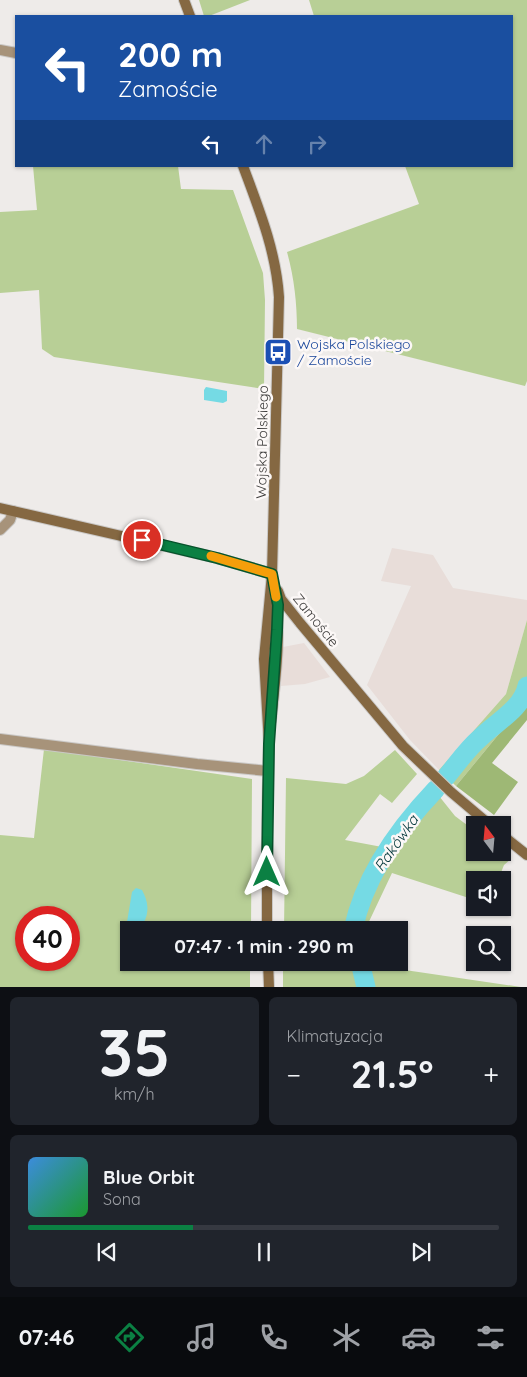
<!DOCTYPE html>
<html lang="pl">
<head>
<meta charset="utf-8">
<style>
	body { margin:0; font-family:Quicksand,sans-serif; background:#20242c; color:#f1f3f6; height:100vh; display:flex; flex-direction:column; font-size:19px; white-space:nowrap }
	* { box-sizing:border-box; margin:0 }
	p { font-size:16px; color:#9ea1a6 }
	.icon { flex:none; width:28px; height:28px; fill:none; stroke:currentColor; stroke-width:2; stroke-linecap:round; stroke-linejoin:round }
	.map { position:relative; height:987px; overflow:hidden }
	.panel { display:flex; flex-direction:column; gap:10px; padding:10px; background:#0d0f14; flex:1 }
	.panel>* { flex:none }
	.top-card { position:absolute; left:15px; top:15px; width:498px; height:152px; border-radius:0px; box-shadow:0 1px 4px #0004; background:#1a4fa0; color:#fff; overflow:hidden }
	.needle { width:32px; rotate:344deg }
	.buttons { position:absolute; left:466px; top:816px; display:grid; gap:10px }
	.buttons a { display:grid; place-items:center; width:45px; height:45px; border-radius:0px; background:#171b24; box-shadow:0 1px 4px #0004; font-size:25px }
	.speed { position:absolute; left:15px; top:906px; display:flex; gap:10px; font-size:25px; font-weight:700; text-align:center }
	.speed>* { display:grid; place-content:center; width:65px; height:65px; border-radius:50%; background:#171b24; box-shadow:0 1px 4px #0004; line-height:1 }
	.speed .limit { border:8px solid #d22; background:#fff; color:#111 }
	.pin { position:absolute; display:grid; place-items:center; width:42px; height:42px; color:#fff; margin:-21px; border:2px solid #fff; border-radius:50%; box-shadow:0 1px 5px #0007 }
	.me { position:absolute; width:55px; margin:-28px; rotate:0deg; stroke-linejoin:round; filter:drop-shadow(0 0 4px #0008) }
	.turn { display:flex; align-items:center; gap:18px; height:105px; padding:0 20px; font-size:22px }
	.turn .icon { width:65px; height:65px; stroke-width:2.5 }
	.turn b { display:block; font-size:35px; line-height:42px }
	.lanes { display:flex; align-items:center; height:48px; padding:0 20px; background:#0003; justify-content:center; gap:25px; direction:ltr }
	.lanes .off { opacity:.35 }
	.big { font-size:38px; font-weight:700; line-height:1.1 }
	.panel .tile { flex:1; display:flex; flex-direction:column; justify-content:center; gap:8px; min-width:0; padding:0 18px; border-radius:8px; background:#20242c }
	.panel .dial { align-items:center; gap:0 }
	.dial b { font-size:65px; line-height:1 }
	.song { display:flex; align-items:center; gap:15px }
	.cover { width:60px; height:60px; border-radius:8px; background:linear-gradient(135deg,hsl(210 70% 55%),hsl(130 70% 35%)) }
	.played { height:5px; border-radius:2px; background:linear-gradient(90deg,#0b8043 35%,#363941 35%) }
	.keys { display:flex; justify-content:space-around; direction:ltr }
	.heat { display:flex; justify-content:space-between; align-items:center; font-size:28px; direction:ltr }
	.panel .tiles { flex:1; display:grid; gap:10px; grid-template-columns:1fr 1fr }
	.tile:last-child { grid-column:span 2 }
	.trip { position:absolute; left:120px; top:921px; width:288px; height:50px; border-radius:0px; background:#171b24; box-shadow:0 1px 4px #0004; font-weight:700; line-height:50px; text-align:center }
	.tabs { display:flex; height:80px; justify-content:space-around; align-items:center; background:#090b0e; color:#9ea1a6 }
	.tabs .icon { width:35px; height:35px }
	.tabs .current { color:#0b8043 }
	.tabs b { font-size:22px; color:#f1f3f6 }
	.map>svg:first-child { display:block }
	.built { fill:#e8ddd9 }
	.green { fill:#b8cf96; fill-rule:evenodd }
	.forest { fill:#9eb875 }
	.water { fill:#75dae4 }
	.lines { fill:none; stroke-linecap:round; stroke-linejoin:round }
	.river { stroke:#75dae4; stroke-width:19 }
	.street-casing { stroke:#cac8c6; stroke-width:12 }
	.secondary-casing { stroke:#cac8c6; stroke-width:12 }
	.street { stroke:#a7937a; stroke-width:10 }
	.secondary { stroke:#856842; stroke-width:10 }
	.route-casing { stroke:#07532c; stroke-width:12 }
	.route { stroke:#0b8043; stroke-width:9 }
	.slow { stroke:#f59e0b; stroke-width:9 }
	.labels { text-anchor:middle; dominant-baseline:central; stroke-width:5; stroke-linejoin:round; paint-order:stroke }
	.transit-label { font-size:14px; fill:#164399; stroke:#fcf8f7; text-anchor:start }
	.street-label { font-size:14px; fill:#3c3b3a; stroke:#fcf8f7 }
	.water-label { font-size:15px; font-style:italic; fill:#013539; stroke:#fcf8f7 }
</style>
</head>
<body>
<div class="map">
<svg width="527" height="987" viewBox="0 0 527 987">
	<rect width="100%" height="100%" fill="#eeebe9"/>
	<g class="built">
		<polygon points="392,548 433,555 453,588 527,600 527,620 506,694 439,770 410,740 367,685 411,586 381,581"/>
		<polygon points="304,643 330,677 305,684 281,686 283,647"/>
	</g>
	<g class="green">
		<polygon points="199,0 250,0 209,16 204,16"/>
		<path d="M309,0H527V381L525,386L297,329C297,303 294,277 287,252L419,204L405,166H511V16H314Z"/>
		<polygon points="33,166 178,166 181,189 233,190 263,273 265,300 264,389 54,357 42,349 39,290 0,293 0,212 37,210"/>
		<polygon points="527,620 527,700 456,786 439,770 506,694"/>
		<path d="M44,749L252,779L251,930H129V962L250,963V987H0V835L34,838ZM26,918H69V960H26Z"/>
		<polygon points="395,750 417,774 392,803 380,794 345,840 398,850 439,796 455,816 475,831 475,852 503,852 511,859 504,865 498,880 475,880 475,900 392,873 365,930 284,930 286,778 346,784 364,776"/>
		<polygon points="283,963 370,963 371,965 521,987 283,987"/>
	</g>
	<polygon class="forest" points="527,700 527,720 492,763 518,782 494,815 456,786"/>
	<g class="water">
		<polygon points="206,387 227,391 227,401 223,403 204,400 204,390"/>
		<path d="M136,888L142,890C148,901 150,912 143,924L131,925L127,922L132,892Z"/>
	</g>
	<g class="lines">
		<g class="river">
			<path d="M446,777C457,764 467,749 480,738C496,722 522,709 527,686"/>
			<path d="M353,930C364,877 399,828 436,789"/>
			<polyline points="360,962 366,987"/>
		</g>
		<defs>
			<g id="street">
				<polyline points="0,50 16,53"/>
				<polyline points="0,530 10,520 13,511"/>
				<polyline points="0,739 197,764 268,771"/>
			</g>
			<g id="secondary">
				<polyline points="184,0 190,16"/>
				<path d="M243,166C259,209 276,251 279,297L272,574L264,659L269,744"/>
				<polyline points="0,508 217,558 272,574"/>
				<polyline points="278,591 281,599 300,623 403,746 451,792 490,825"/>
				<path d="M271,720C276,676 282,629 274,585"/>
				<polyline points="502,835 527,855"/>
				<polyline points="267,930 267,820 269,737"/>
				<polyline points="268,962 269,987"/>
			</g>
		</defs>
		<use href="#street" class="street-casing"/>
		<use href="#secondary" class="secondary-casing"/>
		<use href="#street" class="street"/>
		<use href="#secondary" class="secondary"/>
	</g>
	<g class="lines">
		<defs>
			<polyline id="route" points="142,540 217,558 272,574 278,605 277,630 269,744 267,872"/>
		</defs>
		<use href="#route" class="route-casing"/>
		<use href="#route" class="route"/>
		<polyline class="slow" points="211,556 272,574 276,597"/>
	</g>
	<defs>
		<symbol id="bus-square" viewBox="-11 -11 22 22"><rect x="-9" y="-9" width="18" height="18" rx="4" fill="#1a4fb4" stroke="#fcf8f7"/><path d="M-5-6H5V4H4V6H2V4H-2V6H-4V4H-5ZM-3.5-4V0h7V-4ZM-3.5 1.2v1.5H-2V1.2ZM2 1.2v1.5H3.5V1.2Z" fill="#fff"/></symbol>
	</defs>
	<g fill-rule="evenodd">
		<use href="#bus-square" x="262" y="336" width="32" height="32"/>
	</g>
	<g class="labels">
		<g class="transit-label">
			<text x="297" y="344">Wojska Polskiego<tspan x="297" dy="16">/ Zamoście</tspan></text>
		</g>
		<g class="street-label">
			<text transform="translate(262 442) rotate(-89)">Wojska Polskiego</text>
			<text transform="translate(316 620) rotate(51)">Zamoście</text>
		</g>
		<g class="water-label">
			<text transform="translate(396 843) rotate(-55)">Rakówka</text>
		</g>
	</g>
</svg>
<div class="buttons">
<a><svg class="needle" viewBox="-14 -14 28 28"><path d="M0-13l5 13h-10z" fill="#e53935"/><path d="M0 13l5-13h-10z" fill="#9ea1a6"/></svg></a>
<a><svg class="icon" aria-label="sound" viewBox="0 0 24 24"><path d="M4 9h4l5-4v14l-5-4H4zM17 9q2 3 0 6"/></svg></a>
<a><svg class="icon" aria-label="search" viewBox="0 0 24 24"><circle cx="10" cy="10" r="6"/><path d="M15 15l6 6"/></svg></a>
</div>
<div class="speed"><div class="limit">40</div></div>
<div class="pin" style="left:142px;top:540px;background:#d93025"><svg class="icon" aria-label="arrive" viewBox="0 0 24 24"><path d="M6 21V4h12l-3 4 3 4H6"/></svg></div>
<svg class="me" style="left:267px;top:872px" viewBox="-20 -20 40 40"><path d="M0-17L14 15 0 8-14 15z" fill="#0b8043" stroke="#fff" stroke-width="4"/></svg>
<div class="trip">07:47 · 1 min · 290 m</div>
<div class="top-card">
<div class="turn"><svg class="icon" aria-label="left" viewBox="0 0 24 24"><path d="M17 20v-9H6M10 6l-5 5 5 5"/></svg><div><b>200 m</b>Zamoście</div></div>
<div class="lanes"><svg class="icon" aria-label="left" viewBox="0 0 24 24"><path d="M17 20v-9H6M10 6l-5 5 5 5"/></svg><svg class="icon off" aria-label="ahead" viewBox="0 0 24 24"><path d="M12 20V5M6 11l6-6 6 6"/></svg><svg class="icon off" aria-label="right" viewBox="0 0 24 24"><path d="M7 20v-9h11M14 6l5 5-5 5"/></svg></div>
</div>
</div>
<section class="panel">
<div class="tiles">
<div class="tile dial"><b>35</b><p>km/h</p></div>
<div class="tile"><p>Klimatyzacja</p>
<div class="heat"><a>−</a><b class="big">21.5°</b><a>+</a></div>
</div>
<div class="tile">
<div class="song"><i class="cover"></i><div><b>Blue Orbit</b><p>Sona</p></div></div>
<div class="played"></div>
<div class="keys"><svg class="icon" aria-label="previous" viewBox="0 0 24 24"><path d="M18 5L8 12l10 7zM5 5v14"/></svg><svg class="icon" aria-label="pause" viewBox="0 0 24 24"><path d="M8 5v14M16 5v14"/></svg><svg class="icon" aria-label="next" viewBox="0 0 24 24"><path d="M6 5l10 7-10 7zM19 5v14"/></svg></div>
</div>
</div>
</section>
<nav class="tabs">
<b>07:46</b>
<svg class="icon current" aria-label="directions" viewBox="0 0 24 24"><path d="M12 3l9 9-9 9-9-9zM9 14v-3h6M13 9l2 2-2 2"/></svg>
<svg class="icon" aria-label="music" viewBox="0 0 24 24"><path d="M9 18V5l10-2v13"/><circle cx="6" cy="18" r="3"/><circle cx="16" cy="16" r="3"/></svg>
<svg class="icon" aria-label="phone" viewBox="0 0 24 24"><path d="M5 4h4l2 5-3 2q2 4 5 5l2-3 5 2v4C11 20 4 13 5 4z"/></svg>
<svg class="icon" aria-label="climate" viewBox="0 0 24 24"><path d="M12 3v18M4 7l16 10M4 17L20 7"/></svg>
<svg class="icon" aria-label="car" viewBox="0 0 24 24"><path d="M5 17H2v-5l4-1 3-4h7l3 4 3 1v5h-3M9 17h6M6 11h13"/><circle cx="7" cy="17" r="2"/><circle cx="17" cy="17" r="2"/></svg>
<svg class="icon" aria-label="filters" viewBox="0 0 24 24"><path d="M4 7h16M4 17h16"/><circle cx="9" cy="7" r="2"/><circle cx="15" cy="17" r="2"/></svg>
</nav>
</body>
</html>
